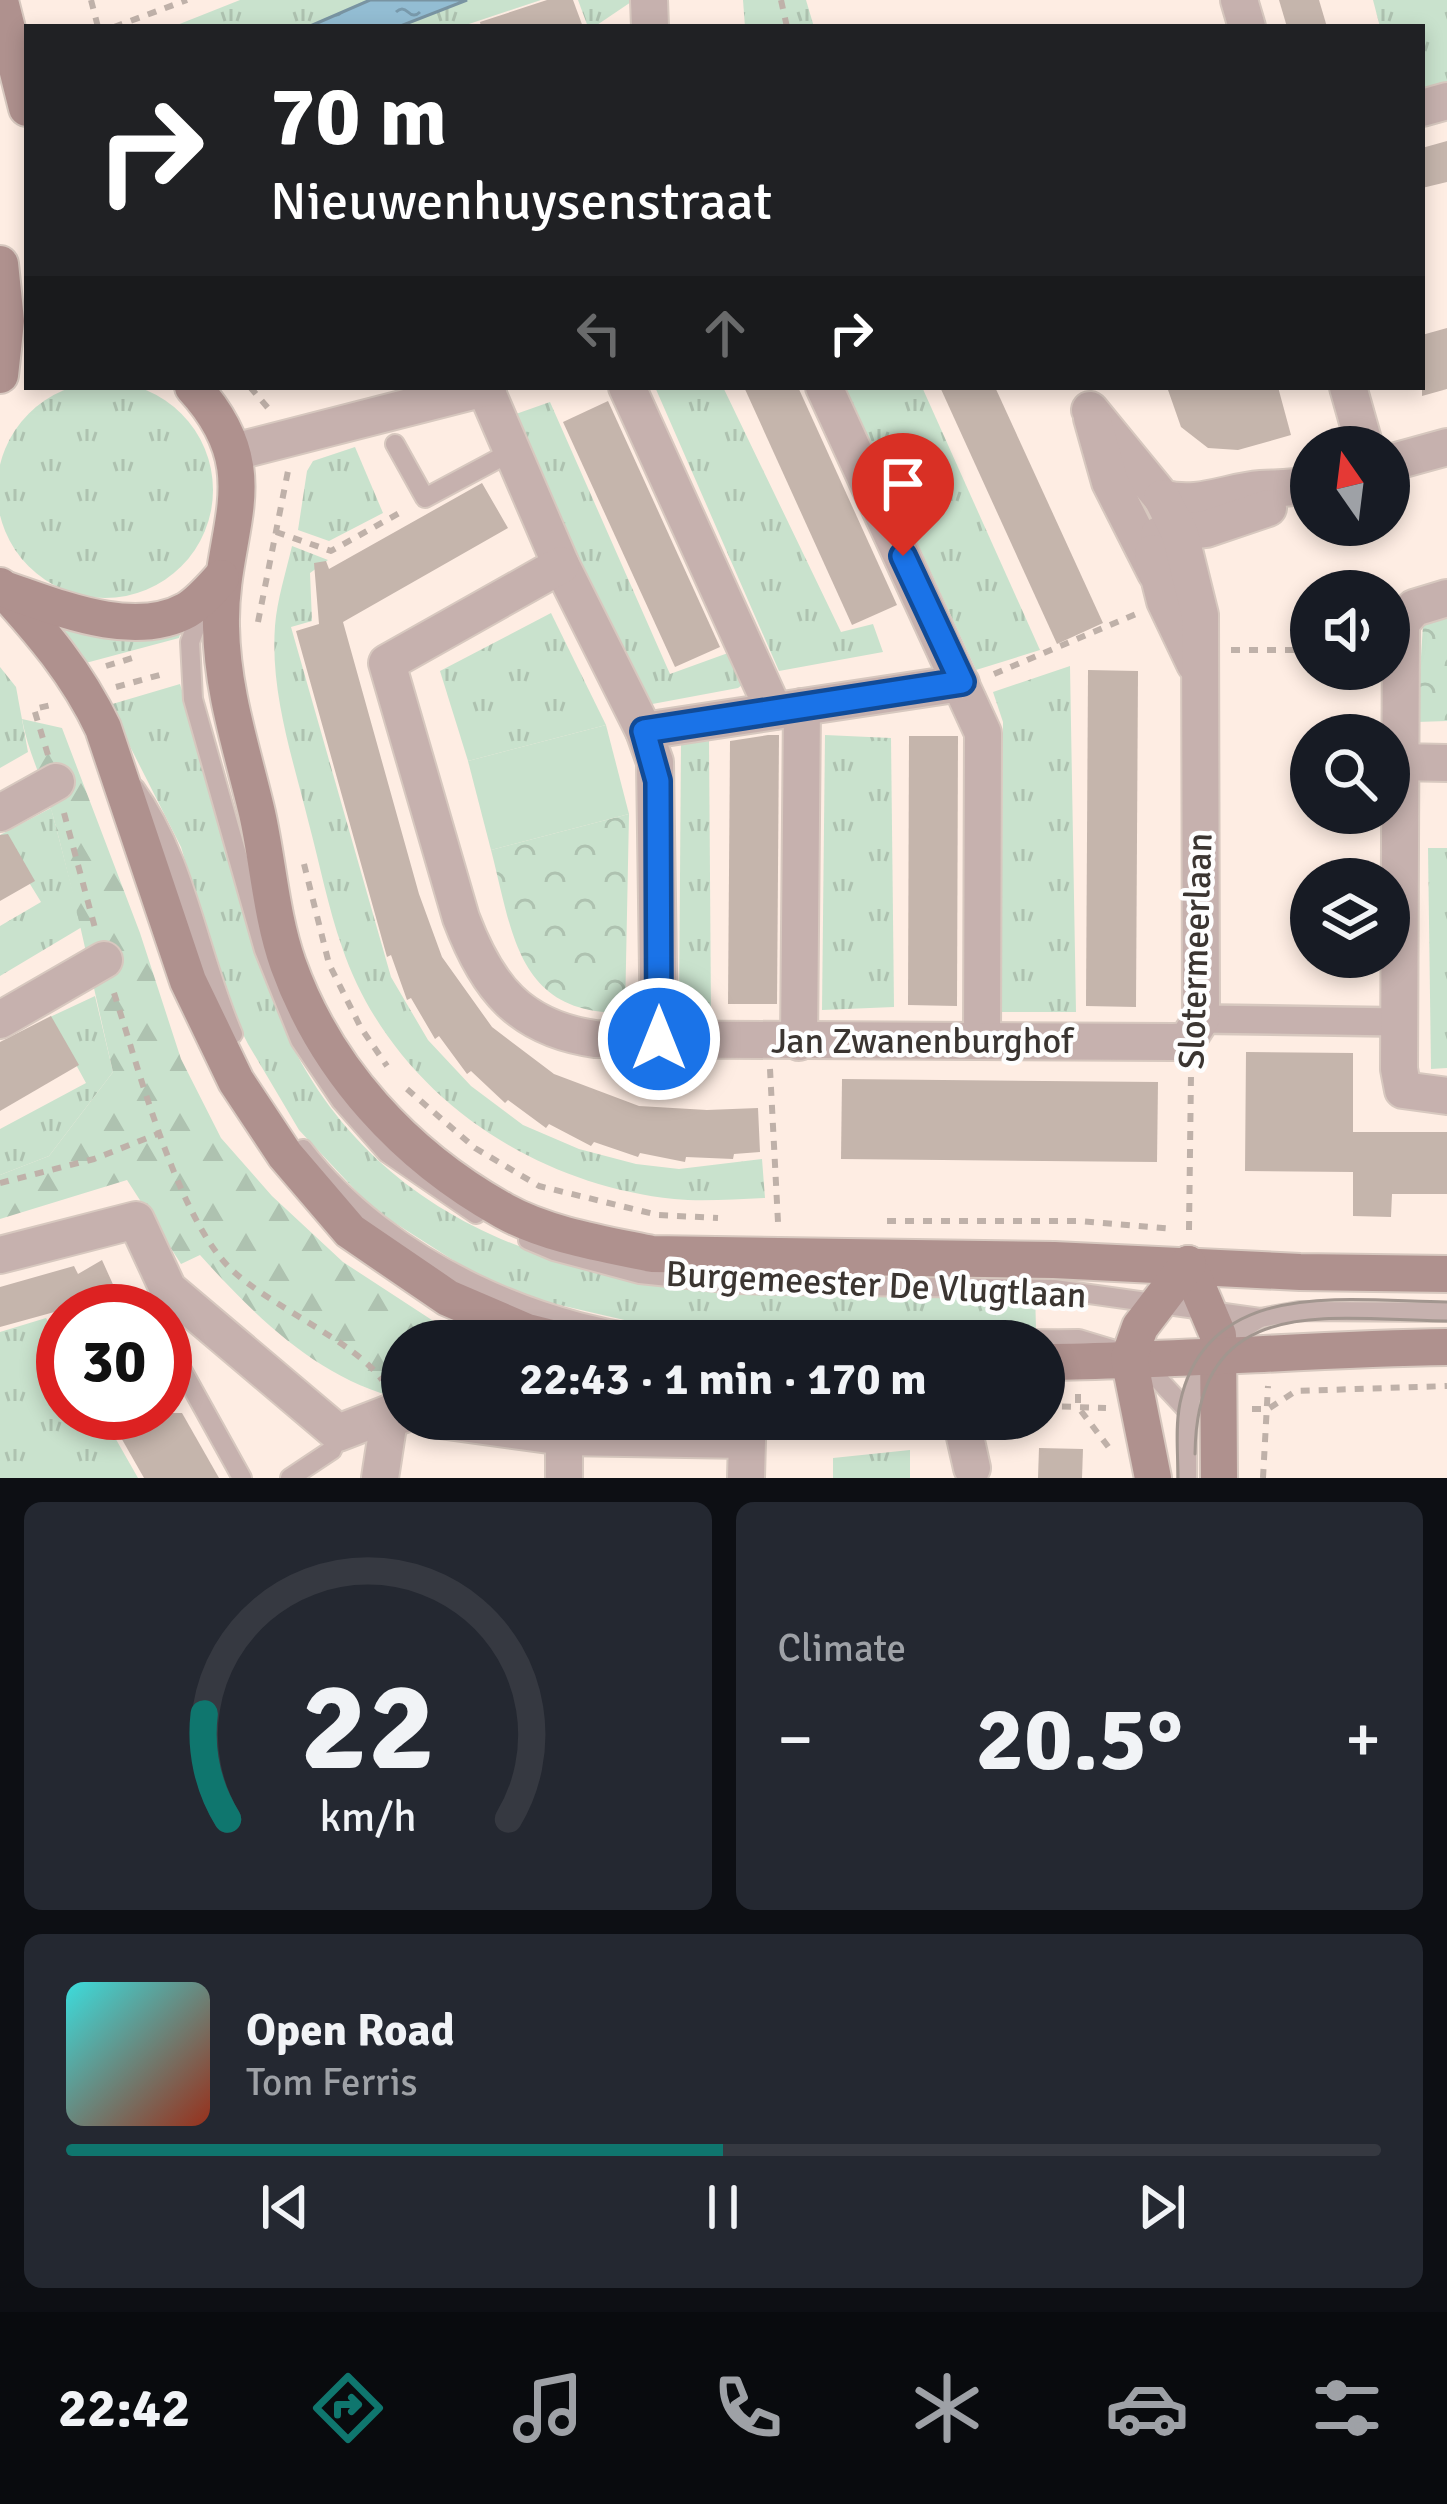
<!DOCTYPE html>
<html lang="en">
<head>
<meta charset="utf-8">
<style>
	body { margin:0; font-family:Signika,sans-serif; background:#242831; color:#f1f3f6; height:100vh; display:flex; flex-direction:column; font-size:45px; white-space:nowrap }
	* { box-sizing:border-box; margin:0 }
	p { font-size:39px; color:#9ea1a6 }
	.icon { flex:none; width:66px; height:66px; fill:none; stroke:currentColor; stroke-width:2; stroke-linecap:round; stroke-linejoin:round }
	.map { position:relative; height:1478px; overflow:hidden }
	.drawer { display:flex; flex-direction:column; gap:24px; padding:24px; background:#0d0f14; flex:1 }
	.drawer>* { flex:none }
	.top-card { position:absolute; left:24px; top:24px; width:1401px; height:366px; border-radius:0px; box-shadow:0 6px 18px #0003; background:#202124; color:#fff; overflow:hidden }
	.needle { width:78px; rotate:346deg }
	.controls { position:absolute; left:1290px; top:426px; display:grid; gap:24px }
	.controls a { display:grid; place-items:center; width:120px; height:120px; border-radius:50%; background:#171b24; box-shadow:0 6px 18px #0003; font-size:60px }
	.speed { position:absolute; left:36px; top:1284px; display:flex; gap:24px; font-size:60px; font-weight:700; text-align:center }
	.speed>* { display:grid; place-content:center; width:156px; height:156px; border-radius:50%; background:#171b24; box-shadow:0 6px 18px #0003; line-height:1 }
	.speed .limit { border:18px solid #d22; background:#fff; color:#111 }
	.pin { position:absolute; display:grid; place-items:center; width:102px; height:102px; color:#fff; margin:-123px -51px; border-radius:50% 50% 50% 0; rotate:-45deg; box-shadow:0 0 12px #0007 }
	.pin .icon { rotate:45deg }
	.me { position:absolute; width:132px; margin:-66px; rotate:0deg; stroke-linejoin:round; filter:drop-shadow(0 0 9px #0008) }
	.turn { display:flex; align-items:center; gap:42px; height:252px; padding:0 48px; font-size:54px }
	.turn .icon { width:156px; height:156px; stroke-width:2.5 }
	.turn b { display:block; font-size:84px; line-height:102px }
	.lanes { display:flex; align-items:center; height:114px; padding:0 48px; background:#0003; justify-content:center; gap:60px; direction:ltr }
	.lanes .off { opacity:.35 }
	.big { font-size:90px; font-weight:700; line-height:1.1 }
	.drawer .card { flex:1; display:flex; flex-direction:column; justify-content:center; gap:18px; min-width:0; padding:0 42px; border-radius:18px; background:#242831 }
	.drawer .dial { align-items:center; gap:0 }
	.dial svg { height:312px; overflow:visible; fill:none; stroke:#363941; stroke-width:7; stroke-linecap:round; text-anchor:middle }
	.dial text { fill:#f1f3f6; stroke:none }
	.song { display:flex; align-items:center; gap:36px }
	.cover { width:144px; height:144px; border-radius:18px; background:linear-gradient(135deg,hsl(180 70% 55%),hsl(10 70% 35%)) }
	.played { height:12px; border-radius:6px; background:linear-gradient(90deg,#0f766e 50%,#363941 50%) }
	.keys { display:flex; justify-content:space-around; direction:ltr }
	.heat { display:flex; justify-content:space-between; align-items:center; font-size:66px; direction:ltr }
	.drawer .tiles { flex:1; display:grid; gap:24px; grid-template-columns:1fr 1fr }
	.card:last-child { grid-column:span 2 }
	.trip { position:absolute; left:381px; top:1320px; width:684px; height:120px; border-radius:60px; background:#171b24; box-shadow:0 6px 18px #0003; font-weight:700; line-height:120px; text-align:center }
	.tab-bar { display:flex; height:192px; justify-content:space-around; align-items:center; background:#090b0e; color:#9ea1a6 }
	.tab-bar .icon { width:84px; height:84px }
	.tab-bar .on { color:#0f766e }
	.tab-bar b { font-size:54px; color:#f1f3f6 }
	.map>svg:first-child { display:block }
	.grass { fill:url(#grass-tufts) }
	.forest { fill:url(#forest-firs) }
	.park { fill:url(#park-crowns) }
	.pitch { fill:#c9e2cd }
	.water { fill:url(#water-ripples); stroke:#7994a2; stroke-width:3 }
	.building { fill:#c5b5ac }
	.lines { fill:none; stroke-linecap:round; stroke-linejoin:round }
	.service-casing { stroke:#d7c8bf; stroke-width:22 }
	.pedestrian-casing { stroke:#d7c8bf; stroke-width:32 }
	.minor-casing { stroke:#d7c8bf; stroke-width:40 }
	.secondary-casing { stroke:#d7c8bf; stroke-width:40 }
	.path { stroke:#bfb1a9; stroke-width:6; stroke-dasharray:9 9; stroke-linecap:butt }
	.service { stroke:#c6b1ae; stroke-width:18 }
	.pedestrian { stroke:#c6b1ae; stroke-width:27 }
	.minor { stroke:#c6b1ae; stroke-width:36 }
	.secondary { stroke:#af918e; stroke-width:36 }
	.tram { stroke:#a2968f; stroke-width:3 }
	.route-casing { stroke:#114b97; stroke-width:30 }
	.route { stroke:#1a73e8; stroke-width:21 }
	.labels { text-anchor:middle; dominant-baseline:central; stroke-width:9; stroke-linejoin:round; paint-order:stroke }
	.street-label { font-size:36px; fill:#3b3531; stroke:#fefefe }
</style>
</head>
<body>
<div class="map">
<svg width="1447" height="1478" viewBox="0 0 1447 1478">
	<defs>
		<pattern id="grass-tufts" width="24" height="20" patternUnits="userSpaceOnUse" patternTransform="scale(3)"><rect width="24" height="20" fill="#c9e2cd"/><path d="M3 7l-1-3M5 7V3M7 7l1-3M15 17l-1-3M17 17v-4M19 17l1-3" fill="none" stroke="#aec2b0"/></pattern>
		<pattern id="forest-firs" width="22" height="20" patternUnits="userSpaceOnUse" patternTransform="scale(3)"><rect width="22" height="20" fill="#c9e2cd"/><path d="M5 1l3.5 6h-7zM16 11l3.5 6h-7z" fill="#aec2b0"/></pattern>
		<pattern id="park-crowns" width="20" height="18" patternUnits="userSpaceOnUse" patternTransform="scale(3)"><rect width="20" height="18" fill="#c9e2cd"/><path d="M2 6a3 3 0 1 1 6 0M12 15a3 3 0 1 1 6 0" fill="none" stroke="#aec2b0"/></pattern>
		<pattern id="water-ripples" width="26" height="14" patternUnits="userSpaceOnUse" patternTransform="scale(3)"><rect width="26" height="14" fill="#93bdd3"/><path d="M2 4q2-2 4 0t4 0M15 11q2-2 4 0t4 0" fill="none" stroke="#799aac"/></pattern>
	</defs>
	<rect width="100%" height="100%" fill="#feede3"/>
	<g class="grass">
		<polygon points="240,0 370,0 308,27 172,27"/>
		<polygon points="467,0 541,0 460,27 398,27"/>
		<polygon points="578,0 634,0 594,27 588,27"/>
		<polygon points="743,0 806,0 814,27 745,27"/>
		<polygon points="1373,0 1447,0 1447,87 1422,92 1422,27 1380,27"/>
		<circle cx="105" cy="490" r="108"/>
		<polygon points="655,387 723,387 841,632 873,624 883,652 779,671"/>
		<polygon points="845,387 922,387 1040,650 976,670"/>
		<polygon points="550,402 670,674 739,649 746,682 738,688 647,705 640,700 513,415"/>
		<polygon points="355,447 383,513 329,541 298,530 307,471 313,461"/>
		<path d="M292,546L328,560L310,573L312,621L291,627L391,977L428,1040L471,1086L523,1125L579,1149L636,1164L679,1169L762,1159L765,1198C735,1199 703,1202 674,1199C528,1184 390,1089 342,947C328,907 320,865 309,824C293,759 270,693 275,626C277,600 286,572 292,546Z"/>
		<polygon points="551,613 606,725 468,761 440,671"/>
		<polygon points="47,618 182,628 179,638 82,664"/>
		<polygon points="1070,666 1076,1012 1001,1012 1003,722 993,692"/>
		<polygon points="0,667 16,687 28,752 0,768"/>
		<path d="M180,684L283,1026C341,1157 451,1235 590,1268L1035,1291L1036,1329L650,1326L538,1300L470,1271L373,1209L299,1130L248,1044L228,1005L181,847L109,705Z"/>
		<polygon points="825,735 891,738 894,1007 822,1010"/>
		<polygon points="709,741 711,1012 679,1011 681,744"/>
		<polygon points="51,808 82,927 0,976 0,926 41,902 0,835"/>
		<polygon points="1428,848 1447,848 1447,1068 1431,1069"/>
		<polygon points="95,996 113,1072 49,1156 0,1175 0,1129 86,1083 50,1017"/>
		<polygon points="46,1318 63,1347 63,1413 101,1413 138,1478 0,1478 0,1332"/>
		<polygon points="910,1450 910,1478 833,1478 833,1458"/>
	</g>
	<path class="forest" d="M22,719L62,728L140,933L181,1059L221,1138L272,1196L343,1262L464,1341H402V1399C318,1379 256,1317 200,1255L181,1264L127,1180L0,1219V1175L49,1156L113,1072C93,986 76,901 53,816C44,782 28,753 22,719Z"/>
	<g class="park">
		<polygon points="1447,618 1447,721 1417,722 1423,625"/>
		<path d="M629,814L625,1013C517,1015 513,934 491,850Z"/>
	</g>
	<polygon class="pitch" points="606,725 629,814 491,850 468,761"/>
	<polygon class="water" points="370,0 467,0 398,27 308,27"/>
	<g class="building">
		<polygon points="547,0 573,0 583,27 481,27 480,22"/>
		<polygon points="1279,0 1319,0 1327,27 1287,27"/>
		<polygon points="1447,141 1447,182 1422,188 1422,148"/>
		<polygon points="1447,328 1447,389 1422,396 1422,335"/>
		<polygon points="744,387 798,387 897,605 852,625"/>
		<polygon points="940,387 995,387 1103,623 1057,644"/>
		<polygon points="1167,387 1278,387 1291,435 1238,450 1208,448 1181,427"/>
		<polygon points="608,401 720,647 675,667 563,422"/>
		<polygon points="482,483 508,528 343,622 419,894 442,957 492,1027 554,1074 639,1106 707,1110 758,1108 760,1152 734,1154 733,1159 686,1157 685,1162 640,1153 638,1157 594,1142 591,1146 549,1124 546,1128 508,1100 505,1103 471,1071 467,1074 439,1036 435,1039 411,998 407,1000 391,955 387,957 296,631 319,624 314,563 326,561 329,569"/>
		<polygon points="1088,670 1138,671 1136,1007 1086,1006"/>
		<polygon points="768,735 779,735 777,1004 728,1004 730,741"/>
		<polygon points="909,736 958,736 957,1006 908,1005"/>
		<polygon points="8,834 35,881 0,901 0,835"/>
		<polygon points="51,1016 79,1065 0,1111 0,1042"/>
		<polygon points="1246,1052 1353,1053 1353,1132 1447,1132 1447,1194 1392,1194 1391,1217 1353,1216 1353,1172 1245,1171"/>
		<polygon points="842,1079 1158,1082 1157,1162 841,1159"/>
		<polygon points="102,1260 125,1311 58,1311 0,1327 0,1287 74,1266 78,1274"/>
		<polygon points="107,1413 182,1413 219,1478 144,1478"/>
		<polygon points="1039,1448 1083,1449 1082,1478 1038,1478"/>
	</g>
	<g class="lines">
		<defs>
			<g id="service">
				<polyline points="395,444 425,498 513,451"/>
				<polyline points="203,607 190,642 193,699 264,950 300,1040 341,1101 387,1153 476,1214"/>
				<path d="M135,788C187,860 198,953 233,1034"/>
				<path d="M303,1149C389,1261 547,1332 686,1339C734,1342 784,1338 832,1338C914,1338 997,1340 1079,1339L1112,1349"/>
				<polyline points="528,1240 554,1251 640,1274 736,1284 1054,1289 1260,1318 1299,1311 1447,1312"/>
				<polyline points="165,1339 242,1478"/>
				<polyline points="1135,1363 1159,1380 1186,1409"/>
				<polyline points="290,1478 332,1450 338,1433"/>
				<path d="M1187,1478C1187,1397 1184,1363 1260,1318"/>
			</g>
			<polyline id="pedestrian" points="1201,1019 1399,1022"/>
			<g id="minor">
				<polyline points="649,0 650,27"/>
				<polyline points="1239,0 1247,27"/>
				<polyline points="1422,108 1447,101"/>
				<polyline points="627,387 774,711"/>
				<polyline points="824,387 983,733 982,1041"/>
				<polyline points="1348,387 1365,447"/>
				<polyline points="485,388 561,565 644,731 655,762 659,1039"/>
				<path d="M1090,410L1162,498C1198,508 1226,492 1261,489C1279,488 1293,489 1311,484"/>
				<polyline points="1092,418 1110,482 1156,573"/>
				<polyline points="234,452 488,387"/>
				<polyline points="1389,463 1447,447"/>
				<polyline points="1159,535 1206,529 1268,508"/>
				<polyline points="1153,553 1165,601 1195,664"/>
				<path d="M561,565L387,663L461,918C487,987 519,1028 595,1039L1174,1042L1187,1041L1201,1019L1200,615L1180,534L1162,498"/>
				<polyline points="1447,598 1414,608 1401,623 1399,1069 1403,1090 1447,1096"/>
				<polyline points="644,731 961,683"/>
				<polyline points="1398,762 1447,763"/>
				<polyline points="0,813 56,782"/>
				<polyline points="0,1020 104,960"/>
				<polyline points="799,1042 802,707"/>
				<polyline points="0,1255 136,1220 168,1289 338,1433 390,1413 402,1415"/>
				<polyline points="433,1419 564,1437 747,1440 746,1478"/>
				<polyline points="961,1419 972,1468"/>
				<polyline points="380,1478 390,1413"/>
				<polyline points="564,1478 564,1437"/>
			</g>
			<g id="secondary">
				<polyline points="0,1 27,108"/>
				<polyline points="0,264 6,321 0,375"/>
				<path d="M193,387C272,473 219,528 221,626C222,692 242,749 257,813C268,862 271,916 288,964C326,1070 405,1156 504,1211C547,1235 604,1244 652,1254L1054,1260L1300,1272L1447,1274"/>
				<path d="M0,586C41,631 77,673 103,728L188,981L236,1081L285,1155L350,1231L448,1298L527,1332L563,1341"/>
				<path d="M4,589C57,607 133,640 187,610C200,602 211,589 221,578"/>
				<polyline points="1188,1264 1218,1335 1219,1478"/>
				<path d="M1044,1362C1179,1361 1312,1349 1447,1347"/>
				<polyline points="1153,1478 1129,1358 1140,1327 1188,1264"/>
			</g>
		</defs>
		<use href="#service" class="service-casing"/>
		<use href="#pedestrian" class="pedestrian-casing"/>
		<use href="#minor" class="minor-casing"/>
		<use href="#secondary" class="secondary-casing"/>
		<g class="path">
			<polyline points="91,0 98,27"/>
			<polyline points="781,0 787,27"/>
			<polyline points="114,27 187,0"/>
			<polyline points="250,387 268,408"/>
			<polyline points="276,532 331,551 403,511"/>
			<polyline points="258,622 288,471"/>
			<polyline points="1231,650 1311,650"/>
			<polyline points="106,666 139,656"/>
			<polyline points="994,674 1136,614"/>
			<polyline points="116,687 167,673"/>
			<polyline points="48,755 34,709 51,705"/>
			<polyline points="64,813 95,928"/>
			<polyline points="304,864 329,964 361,1028 387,1066"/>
			<path d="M114,993C138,1066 178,1221 233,1271C272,1307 355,1342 382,1380"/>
			<polyline points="770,1069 778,1222"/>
			<polyline points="407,1089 475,1148 539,1186 658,1215 718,1218"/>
			<polyline points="0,1183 94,1159 160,1133"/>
			<polyline points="887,1221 1080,1221 1174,1229"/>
			<polyline points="1189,1230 1191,1074"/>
			<polyline points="1078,1394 1078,1407 1113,1453"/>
			<polyline points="1044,1406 1106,1408"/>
			<polyline points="1252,1409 1268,1409 1296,1391 1447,1386"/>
			<polyline points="775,1424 930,1425"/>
			<polyline points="1263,1478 1268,1386"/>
		</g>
		<use href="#service" class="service"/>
		<use href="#pedestrian" class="pedestrian"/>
		<use href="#minor" class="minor"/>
		<use href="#secondary" class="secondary"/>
		<g class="tram">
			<path d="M1195,1454C1197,1290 1328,1320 1447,1321"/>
			<path d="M1178,1478C1178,1454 1175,1427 1180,1403C1207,1276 1348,1301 1447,1302"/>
		</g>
	</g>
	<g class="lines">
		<defs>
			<polyline id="route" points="659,1039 658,781 644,731 962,682 903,556"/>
		</defs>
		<use href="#route" class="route-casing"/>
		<use href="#route" class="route"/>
	</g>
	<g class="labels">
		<g class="street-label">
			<text transform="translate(1196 951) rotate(-88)">Slotermeerlaan</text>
			<text x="922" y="1041">Jan Zwanenburghof</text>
			<text transform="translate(876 1285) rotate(3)">Burgemeester De Vlugtlaan</text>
		</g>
	</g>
</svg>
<div class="controls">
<a><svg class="needle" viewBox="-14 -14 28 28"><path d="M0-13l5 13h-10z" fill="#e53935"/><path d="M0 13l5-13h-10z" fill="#9ea1a6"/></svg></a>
<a><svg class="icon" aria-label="sound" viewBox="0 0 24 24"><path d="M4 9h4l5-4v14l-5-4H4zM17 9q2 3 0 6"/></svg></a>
<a><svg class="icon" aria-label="search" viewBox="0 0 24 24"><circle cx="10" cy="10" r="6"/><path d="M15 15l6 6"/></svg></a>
<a><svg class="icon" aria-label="layers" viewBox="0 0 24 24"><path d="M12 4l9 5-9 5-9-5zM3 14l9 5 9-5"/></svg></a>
</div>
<div class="speed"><div class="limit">30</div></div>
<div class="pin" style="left:903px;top:556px;background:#d93025"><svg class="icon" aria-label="arrive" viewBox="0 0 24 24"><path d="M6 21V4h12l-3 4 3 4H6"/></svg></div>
<svg class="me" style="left:659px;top:1039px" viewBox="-20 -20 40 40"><circle r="17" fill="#1a73e8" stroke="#fff" stroke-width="3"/><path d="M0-11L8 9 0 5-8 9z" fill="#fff"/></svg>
<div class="trip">22:43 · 1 min · 170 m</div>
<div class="top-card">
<div class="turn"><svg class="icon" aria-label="right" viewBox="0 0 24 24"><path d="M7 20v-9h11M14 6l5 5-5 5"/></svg><div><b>70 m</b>Nieuwenhuysenstraat</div></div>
<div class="lanes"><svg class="icon off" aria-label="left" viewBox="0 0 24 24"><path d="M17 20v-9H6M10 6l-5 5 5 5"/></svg><svg class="icon off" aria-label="ahead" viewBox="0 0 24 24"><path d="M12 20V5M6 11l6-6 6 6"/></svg><svg class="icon" aria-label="right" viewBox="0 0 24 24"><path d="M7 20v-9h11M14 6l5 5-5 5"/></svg></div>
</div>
</div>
<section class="drawer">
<div class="tiles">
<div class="card dial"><svg viewBox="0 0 100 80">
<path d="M14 69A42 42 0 1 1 86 69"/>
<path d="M14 69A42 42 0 0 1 8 42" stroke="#0f766e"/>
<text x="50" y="56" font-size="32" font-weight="700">22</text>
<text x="50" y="72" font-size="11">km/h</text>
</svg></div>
<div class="card"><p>Climate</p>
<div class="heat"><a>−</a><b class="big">20.5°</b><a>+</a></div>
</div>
<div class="card">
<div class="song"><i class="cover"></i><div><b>Open Road</b><p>Tom Ferris</p></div></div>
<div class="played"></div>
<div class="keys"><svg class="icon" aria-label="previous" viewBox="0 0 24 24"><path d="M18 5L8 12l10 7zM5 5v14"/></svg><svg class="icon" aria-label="pause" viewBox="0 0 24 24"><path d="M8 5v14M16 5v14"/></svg><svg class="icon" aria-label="next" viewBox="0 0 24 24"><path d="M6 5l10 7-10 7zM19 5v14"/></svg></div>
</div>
</div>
</section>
<nav class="tab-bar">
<b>22:42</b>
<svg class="icon on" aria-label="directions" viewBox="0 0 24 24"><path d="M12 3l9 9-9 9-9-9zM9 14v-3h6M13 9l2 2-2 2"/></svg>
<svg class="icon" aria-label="music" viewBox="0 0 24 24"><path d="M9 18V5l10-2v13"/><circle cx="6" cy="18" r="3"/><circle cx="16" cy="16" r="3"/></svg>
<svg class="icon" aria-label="phone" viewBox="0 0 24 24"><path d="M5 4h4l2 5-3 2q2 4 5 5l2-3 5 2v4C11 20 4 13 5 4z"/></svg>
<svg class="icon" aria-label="climate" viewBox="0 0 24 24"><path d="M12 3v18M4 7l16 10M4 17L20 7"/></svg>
<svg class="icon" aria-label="car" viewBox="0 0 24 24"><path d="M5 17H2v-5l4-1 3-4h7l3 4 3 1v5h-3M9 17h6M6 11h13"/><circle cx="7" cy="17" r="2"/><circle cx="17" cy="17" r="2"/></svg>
<svg class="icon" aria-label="filters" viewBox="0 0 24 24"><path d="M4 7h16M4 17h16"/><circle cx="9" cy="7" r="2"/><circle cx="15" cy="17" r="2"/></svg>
</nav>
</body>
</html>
